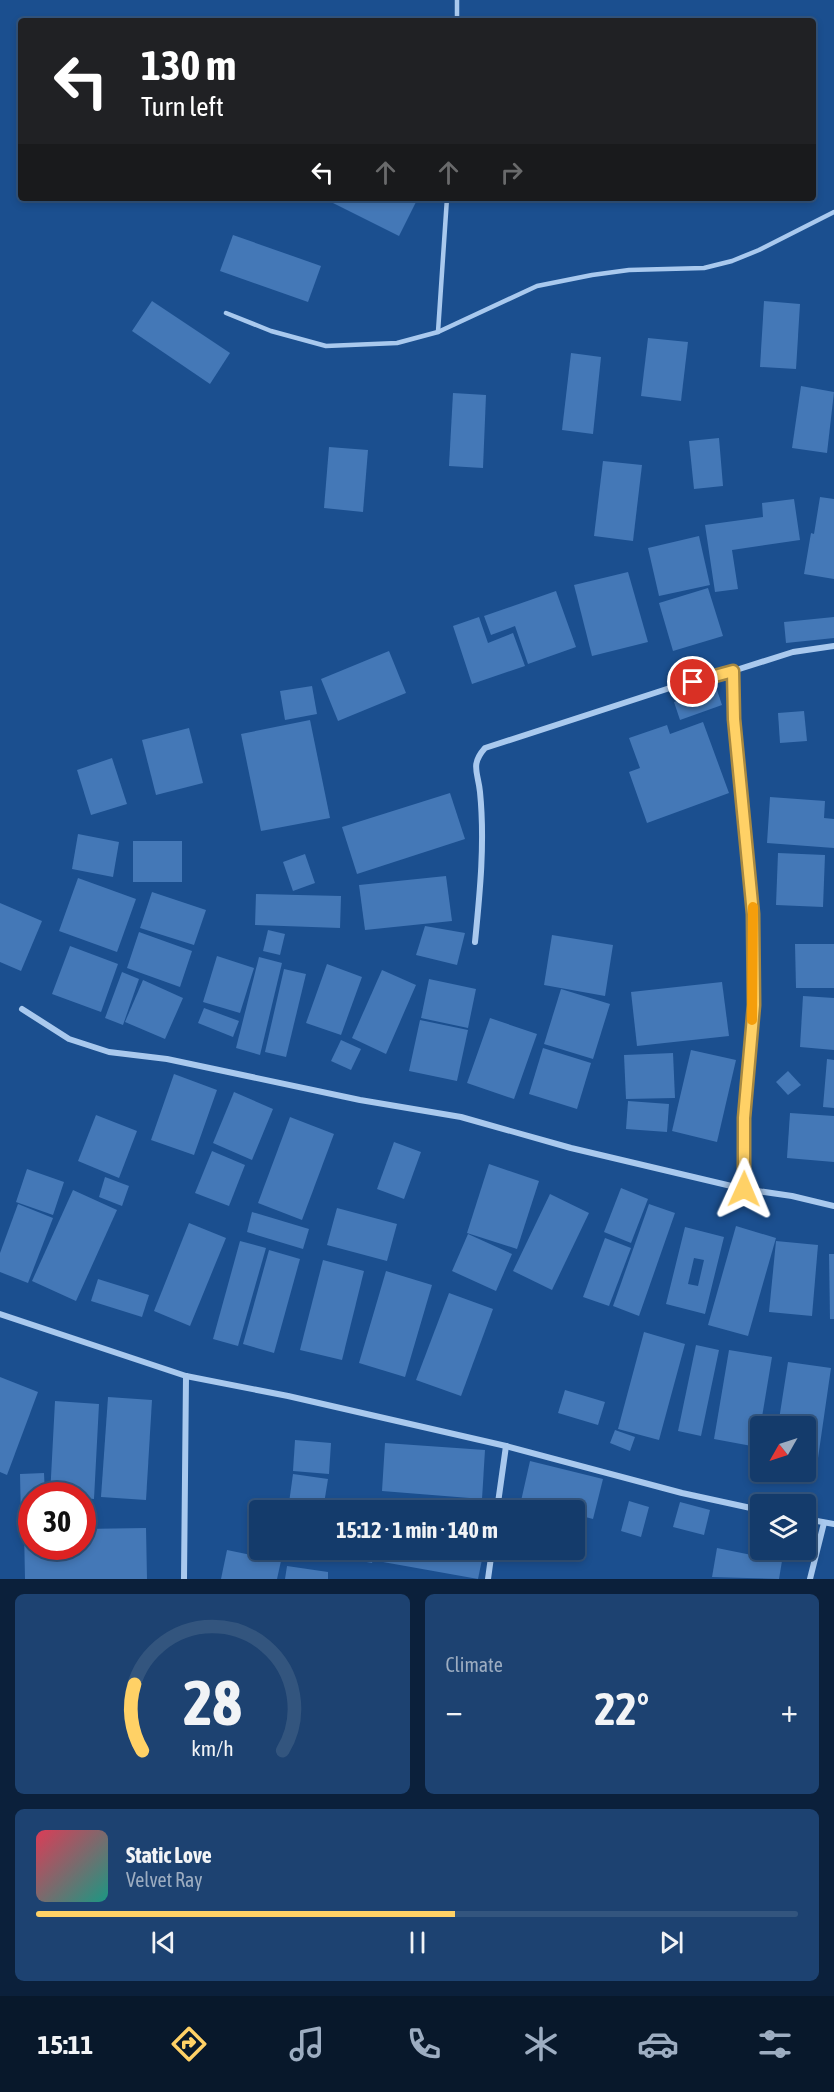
<!DOCTYPE html>
<html lang="en">
<head>
<meta charset="utf-8">
<style>
	body { margin:0; font-family:"Asap Condensed",sans-serif; background:#1d4271; color:#f1f3f6; height:100vh; display:flex; flex-direction:column; font-size:22px; white-space:nowrap }
	* { box-sizing:border-box; margin:0 }
	p { font-size:20px; color:#9dadc1 }
	.icon { flex:none; width:33px; height:33px; fill:none; stroke:currentColor; stroke-width:2; stroke-linecap:round; stroke-linejoin:round }
	.map { position:relative; height:1579px; overflow:hidden }
	.panel { display:flex; flex-direction:column; gap:15px; padding:15px; background:#0b203b; flex:1 }
	.panel>* { flex:none }
	.hud { position:absolute; left:18px; top:18px; width:798px; height:183px; border-radius:6px; box-shadow:0 3px 9px #0003,0 0 0 2px #33557e; background:#202124; color:#fff; overflow:hidden }
	.needle { width:39px; rotate:231deg }
	.fabs { position:absolute; left:750px; top:1416px; display:grid; gap:12px }
	.fabs a { display:grid; place-items:center; width:66px; height:66px; border-radius:6px; background:#143b6b; box-shadow:0 3px 9px #0003,0 0 0 2px #33557e; font-size:30px }
	.speed { position:absolute; left:18px; top:1482px; display:flex; gap:12px; font-size:30px; font-weight:700; text-align:center }
	.speed>* { display:grid; place-content:center; width:78px; height:78px; border-radius:50%; background:#143b6b; box-shadow:0 3px 9px #0003,0 0 0 2px #33557e; line-height:1 }
	.speed .limit { border:9px solid #d22; background:#fff; color:#111 }
	.pin { position:absolute; display:grid; place-items:center; width:51px; height:51px; color:#fff; margin:-26px; border:3px solid #fff; border-radius:50%; box-shadow:0 2px 6px #0007 }
	.me { position:absolute; width:66px; margin:-33px; rotate:1deg; stroke-linejoin:round; filter:drop-shadow(0 0 4px #0008) }
	.turn { display:flex; align-items:center; gap:21px; height:126px; padding:0 24px; font-size:27px }
	.turn .icon { width:78px; height:78px; stroke-width:2.5 }
	.turn b { display:block; font-size:42px; line-height:51px }
	.lanes { display:flex; align-items:center; height:57px; padding:0 24px; background:#0003; justify-content:center; gap:30px; direction:ltr }
	.lanes .off { opacity:.35 }
	.big { font-size:45px; font-weight:700; line-height:1.1 }
	.panel .tile { flex:1; display:flex; flex-direction:column; justify-content:center; gap:9px; min-width:0; padding:0 21px; border-radius:9px; background:#1d4271 }
	.panel .dial { align-items:center; gap:0 }
	.dial svg { height:156px; overflow:visible; fill:none; stroke:#33557e; stroke-width:7; stroke-linecap:round; text-anchor:middle }
	.dial text { fill:#f1f3f6; stroke:none }
	.song { display:flex; align-items:center; gap:18px }
	.cover { width:72px; height:72px; border-radius:9px; background:linear-gradient(135deg,hsl(350 70% 55%),hsl(170 70% 35%)) }
	.played { height:6px; border-radius:3px; background:linear-gradient(90deg,#ffd166 55%,#33557e 55%) }
	.keys { display:flex; justify-content:space-around; direction:ltr }
	.heat { display:flex; justify-content:space-between; align-items:center; font-size:33px; direction:ltr }
	.panel .tiles { flex:1; display:grid; gap:15px; grid-template-columns:1fr 1fr }
	.tile:last-child { grid-column:span 2 }
	.trip { position:absolute; left:249px; top:1500px; width:336px; height:60px; border-radius:6px; background:#143b6b; box-shadow:0 3px 9px #0003,0 0 0 2px #33557e; font-weight:700; line-height:60px; text-align:center }
	.tabs { display:flex; height:96px; justify-content:space-around; align-items:center; background:#08182b; color:#9dadc1 }
	.tabs .icon { width:42px; height:42px }
	.tabs .active { color:#ffd166 }
	.tabs b { font-size:27px; color:#f1f3f6 }
	.map>svg:first-child { display:block }
	.building { fill:#4478b7; fill-rule:evenodd }
	.lines { fill:none; stroke-linecap:round; stroke-linejoin:round }
	.service { stroke:#a9c9ee; stroke-width:4.5 }
	.minor { stroke:#a9c9ee; stroke-width:6 }
	.route-casing { stroke:#a68842; stroke-width:15 }
	.route { stroke:#ffd166; stroke-width:10 }
	.slow { stroke:#f59e0b; stroke-width:10 }
</style>
</head>
<body>
<div class="map">
<svg width="834" height="1579" viewBox="0 0 834 1579">
	<rect width="100%" height="100%" fill="#1b4f8f"/>
	<g class="building">
		<polygon points="323,198 409,198 416,202 399,236"/>
		<polygon points="233,235 321,266 308,302 220,271"/>
		<polygon points="152,301 230,353 210,384 132,331"/>
		<polygon points="764,301 800,304 796,369 760,367"/>
		<polygon points="648,338 688,342 681,401 641,396"/>
		<polygon points="571,353 601,357 593,434 562,430"/>
		<polygon points="801,386 834,392 827,453 792,448"/>
		<polygon points="453,393 486,395 483,468 449,466"/>
		<polygon points="719,438 723,486 694,489 689,441"/>
		<polygon points="329,447 368,450 363,512 324,508"/>
		<polygon points="603,461 642,465 633,541 594,536"/>
		<polygon points="820,497 834,499 834,579 804,574 811,533 814,534"/>
		<polygon points="794,499 800,540 732,550 738,589 715,592 705,525 763,517 762,503"/>
		<polygon points="699,536 710,585 659,596 648,548"/>
		<polygon points="628,572 648,642 592,656 574,585"/>
		<polygon points="708,588 723,636 673,651 659,603"/>
		<polygon points="556,591 576,647 528,664 515,626 491,635 484,616"/>
		<polygon points="479,617 488,643 513,633 525,666 472,684 453,626"/>
		<polygon points="834,617 834,638 786,643 784,622"/>
		<polygon points="389,651 406,693 338,721 321,679"/>
		<polygon points="312,686 317,714 285,720 280,691"/>
		<polygon points="716,687 722,705 680,720 674,702"/>
		<polygon points="804,711 807,741 780,743 778,713"/>
		<polygon points="310,720 330,818 261,831 241,734"/>
		<polygon points="703,722 729,793 647,823 629,772 640,768 629,738 667,725 670,734"/>
		<polygon points="189,728 203,783 156,795 142,740"/>
		<polygon points="112,758 127,804 91,815 77,770"/>
		<polygon points="450,793 465,839 357,874 342,827"/>
		<polygon points="770,797 825,801 824,818 834,819 834,848 767,843"/>
		<polygon points="78,834 119,842 113,877 72,869"/>
		<rect x="133" y="841" width="49" height="41"/>
		<polygon points="778,853 825,855 823,907 776,905"/>
		<polygon points="305,854 315,883 293,891 283,862"/>
		<polygon points="446,876 452,921 365,930 359,885"/>
		<polygon points="78,878 136,899 117,952 59,931"/>
		<polygon points="152,892 206,910 194,945 140,928"/>
		<polygon points="256,894 341,896 340,928 255,925"/>
		<polygon points="0,903 42,921 21,971 0,962"/>
		<polygon points="425,926 465,933 457,965 416,955"/>
		<polygon points="268,930 285,934 280,955 263,951"/>
		<polygon points="139,932 192,951 180,987 127,968"/>
		<polygon points="552,935 613,945 605,996 544,985"/>
		<polygon points="795,944 834,944 834,988 796,988"/>
		<polygon points="70,946 118,964 101,1012 52,994"/>
		<polygon points="217,956 254,968 240,1013 203,1002"/>
		<polygon points="259,957 282,963 260,1055 236,1048"/>
		<polygon points="327,964 362,977 341,1035 306,1023"/>
		<polygon points="284,969 306,974 286,1057 265,1052"/>
		<polygon points="382,970 416,985 386,1054 352,1038"/>
		<polygon points="122,972 139,979 123,1025 105,1018"/>
		<polygon points="429,979 476,989 468,1028 421,1018"/>
		<polygon points="143,980 183,998 165,1039 125,1022"/>
		<polygon points="722,982 729,1036 637,1046 631,992"/>
		<polygon points="561,989 610,1004 593,1059 544,1044"/>
		<polygon points="803,996 834,998 834,1050 800,1047"/>
		<polygon points="204,1008 239,1021 233,1037 198,1023"/>
		<polygon points="490,1018 537,1034 514,1099 467,1083"/>
		<polygon points="420,1020 468,1030 457,1081 409,1071"/>
		<polygon points="341,1040 361,1049 351,1070 331,1061"/>
		<polygon points="543,1048 591,1063 577,1109 529,1094"/>
		<polygon points="691,1050 736,1060 717,1142 672,1131"/>
		<polygon points="673,1053 675,1098 626,1099 624,1055"/>
		<polygon points="827,1059 834,1060 834,1108 823,1107"/>
		<polygon points="788,1071 801,1085 788,1095 776,1082"/>
		<polygon points="174,1074 217,1090 194,1155 151,1140"/>
		<polygon points="234,1092 273,1109 252,1160 213,1143"/>
		<polygon points="628,1101 669,1104 667,1132 626,1129"/>
		<polygon points="790,1113 834,1116 834,1162 787,1158"/>
		<polygon points="96,1115 137,1131 119,1178 78,1161"/>
		<polygon points="290,1117 334,1134 302,1220 258,1203"/>
		<polygon points="394,1142 421,1152 404,1199 377,1189"/>
		<polygon points="212,1151 245,1165 229,1206 195,1193"/>
		<polygon points="489,1164 539,1181 517,1249 467,1233"/>
		<polygon points="27,1169 64,1182 53,1215 16,1202"/>
		<polygon points="105,1177 129,1186 122,1206 99,1197"/>
		<polygon points="621,1188 648,1199 631,1243 604,1232"/>
		<polygon points="73,1190 117,1210 76,1301 32,1281"/>
		<polygon points="550,1194 589,1213 552,1290 513,1271"/>
		<polygon points="18,1204 53,1218 28,1283 0,1272 0,1253"/>
		<polygon points="649,1204 675,1213 639,1316 613,1306"/>
		<polygon points="337,1208 397,1224 387,1261 327,1245"/>
		<polygon points="252,1212 309,1229 303,1249 247,1232"/>
		<polygon points="189,1223 226,1238 190,1326 154,1311"/>
		<polygon points="736,1226 776,1238 748,1336 708,1325"/>
		<path d="M685,1227L724,1237L705,1314L666,1304ZM694,1258L704,1260L698,1286L688,1284Z"/>
		<polygon points="468,1234 512,1254 496,1291 452,1271"/>
		<polygon points="605,1238 631,1248 609,1306 583,1297"/>
		<polygon points="240,1241 266,1248 238,1346 213,1339"/>
		<polygon points="776,1241 818,1245 812,1316 769,1312"/>
		<polygon points="269,1250 300,1259 274,1353 243,1344"/>
		<polygon points="829,1254 834,1254 834,1319 830,1319"/>
		<polygon points="323,1260 364,1271 342,1360 300,1350"/>
		<polygon points="386,1271 432,1285 405,1377 359,1363"/>
		<polygon points="98,1279 149,1295 142,1317 91,1301"/>
		<polygon points="449,1293 493,1309 461,1396 416,1380"/>
		<polygon points="644,1332 685,1344 659,1440 618,1429"/>
		<polygon points="696,1345 719,1350 701,1436 678,1431"/>
		<polygon points="729,1350 772,1357 757,1447 714,1439"/>
		<polygon points="788,1362 831,1368 818,1458 806,1456 806,1426 778,1426"/>
		<polygon points="0,1377 38,1392 7,1475 0,1472"/>
		<polygon points="565,1390 605,1402 598,1425 558,1413"/>
		<polygon points="108,1397 152,1400 146,1500 101,1497"/>
		<polygon points="55,1401 99,1404 94,1499 82,1498 82,1496 50,1496"/>
		<polygon points="615,1430 635,1437 630,1451 610,1443"/>
		<polygon points="295,1440 331,1443 329,1474 293,1471"/>
		<polygon points="385,1443 485,1450 482,1499 382,1491"/>
		<polygon points="530,1461 603,1479 593,1519 574,1514 574,1510 560,1510 521,1501"/>
		<polygon points="44,1473 45,1496 32,1496 32,1520 21,1521 20,1474"/>
		<polygon points="293,1474 328,1479 323,1510 288,1510"/>
		<polygon points="338,1499 382,1507 382,1510 336,1510"/>
		<polygon points="629,1501 649,1507 641,1537 621,1531"/>
		<polygon points="680,1502 710,1510 704,1535 673,1527"/>
		<polygon points="146,1528 147,1579 25,1579 24,1530 32,1530 32,1546 82,1546 82,1529"/>
		<polygon points="717,1548 782,1561 779,1579 712,1577"/>
		<polygon points="227,1550 281,1561 277,1579 221,1579"/>
		<polygon points="329,1550 375,1550 372,1563 328,1555"/>
		<polygon points="385,1550 484,1550 478,1579 383,1562"/>
		<polygon points="287,1566 328,1572 328,1579 285,1579"/>
	</g>
	<g class="lines">
		<g class="service">
			<polyline points="457,21 457,0"/>
			<polyline points="226,313 271,331 326,346 397,343 438,332 537,286 592,275 629,270 704,268 732,261 759,250 834,212"/>
			<polyline points="438,332 447,198"/>
		</g>
		<g class="minor">
			<polyline points="733,671 734,719 753,914 754,1005 744,1118 744,1189"/>
			<path d="M475,942C480,892 485,842 480,792C478,772 470,765 485,748L673,687L733,671L793,652L834,646"/>
			<polyline points="22,1009 69,1039 109,1052 167,1059 360,1100 461,1117 571,1148 744,1189 792,1196 834,1206"/>
			<polyline points="0,1314 186,1376 288,1396 506,1446 682,1493 760,1510"/>
			<polyline points="497,1510 506,1446"/>
			<polyline points="806,1519 834,1524"/>
			<polyline points="184,1579 186,1376"/>
			<polyline points="488,1579 492,1550"/>
			<polyline points="810,1579 824,1523"/>
		</g>
	</g>
	<g class="lines">
		<defs>
			<polyline id="route" points="693,682 733,671 734,719 753,914 754,1005 744,1118 744,1189"/>
		</defs>
		<use href="#route" class="route-casing"/>
		<use href="#route" class="route"/>
		<polyline class="slow" points="752,1020 753,907"/>
	</g>
</svg>
<div class="fabs">
<a><svg class="needle" viewBox="-14 -14 28 28"><path d="M0-13l5 13h-10z" fill="#e53935"/><path d="M0 13l5-13h-10z" fill="#9dadc1"/></svg></a>
<a><svg class="icon" aria-label="layers" viewBox="0 0 24 24"><path d="M12 4l9 5-9 5-9-5zM3 14l9 5 9-5"/></svg></a>
</div>
<div class="speed"><div class="limit">30</div></div>
<div class="pin" style="left:693px;top:682px;background:#d93025"><svg class="icon" aria-label="arrive" viewBox="0 0 24 24"><path d="M6 21V4h12l-3 4 3 4H6"/></svg></div>
<svg class="me" style="left:744px;top:1189px" viewBox="-20 -20 40 40"><path d="M0-17L14 15 0 8-14 15z" fill="#ffd166" stroke="#fff" stroke-width="4"/></svg>
<div class="trip">15:12 · 1 min · 140 m</div>
<div class="hud">
<div class="turn"><svg class="icon" aria-label="left" viewBox="0 0 24 24"><path d="M17 20v-9H6M10 6l-5 5 5 5"/></svg><div><b>130 m</b>Turn left</div></div>
<div class="lanes"><svg class="icon" aria-label="left" viewBox="0 0 24 24"><path d="M17 20v-9H6M10 6l-5 5 5 5"/></svg><svg class="icon off" aria-label="ahead" viewBox="0 0 24 24"><path d="M12 20V5M6 11l6-6 6 6"/></svg><svg class="icon off" aria-label="ahead" viewBox="0 0 24 24"><path d="M12 20V5M6 11l6-6 6 6"/></svg><svg class="icon off" aria-label="right" viewBox="0 0 24 24"><path d="M7 20v-9h11M14 6l5 5-5 5"/></svg></div>
</div>
</div>
<section class="panel">
<div class="tiles">
<div class="tile dial"><svg viewBox="0 0 100 80">
<path d="M14 69A42 42 0 1 1 86 69"/>
<path d="M14 69A42 42 0 0 1 10 35" stroke="#ffd166"/>
<text x="50" y="56" font-size="32" font-weight="700">28</text>
<text x="50" y="72" font-size="11">km/h</text>
</svg></div>
<div class="tile"><p>Climate</p>
<div class="heat"><a>−</a><b class="big">22°</b><a>+</a></div>
</div>
<div class="tile">
<div class="song"><i class="cover"></i><div><b>Static Love</b><p>Velvet Ray</p></div></div>
<div class="played"></div>
<div class="keys"><svg class="icon" aria-label="previous" viewBox="0 0 24 24"><path d="M18 5L8 12l10 7zM5 5v14"/></svg><svg class="icon" aria-label="pause" viewBox="0 0 24 24"><path d="M8 5v14M16 5v14"/></svg><svg class="icon" aria-label="next" viewBox="0 0 24 24"><path d="M6 5l10 7-10 7zM19 5v14"/></svg></div>
</div>
</div>
</section>
<nav class="tabs">
<b>15:11</b>
<svg class="icon active" aria-label="directions" viewBox="0 0 24 24"><path d="M12 3l9 9-9 9-9-9zM9 14v-3h6M13 9l2 2-2 2"/></svg>
<svg class="icon" aria-label="music" viewBox="0 0 24 24"><path d="M9 18V5l10-2v13"/><circle cx="6" cy="18" r="3"/><circle cx="16" cy="16" r="3"/></svg>
<svg class="icon" aria-label="phone" viewBox="0 0 24 24"><path d="M5 4h4l2 5-3 2q2 4 5 5l2-3 5 2v4C11 20 4 13 5 4z"/></svg>
<svg class="icon" aria-label="climate" viewBox="0 0 24 24"><path d="M12 3v18M4 7l16 10M4 17L20 7"/></svg>
<svg class="icon" aria-label="car" viewBox="0 0 24 24"><path d="M5 17H2v-5l4-1 3-4h7l3 4 3 1v5h-3M9 17h6M6 11h13"/><circle cx="7" cy="17" r="2"/><circle cx="17" cy="17" r="2"/></svg>
<svg class="icon" aria-label="filters" viewBox="0 0 24 24"><path d="M4 7h16M4 17h16"/><circle cx="9" cy="7" r="2"/><circle cx="15" cy="17" r="2"/></svg>
</nav>
</body>
</html>
